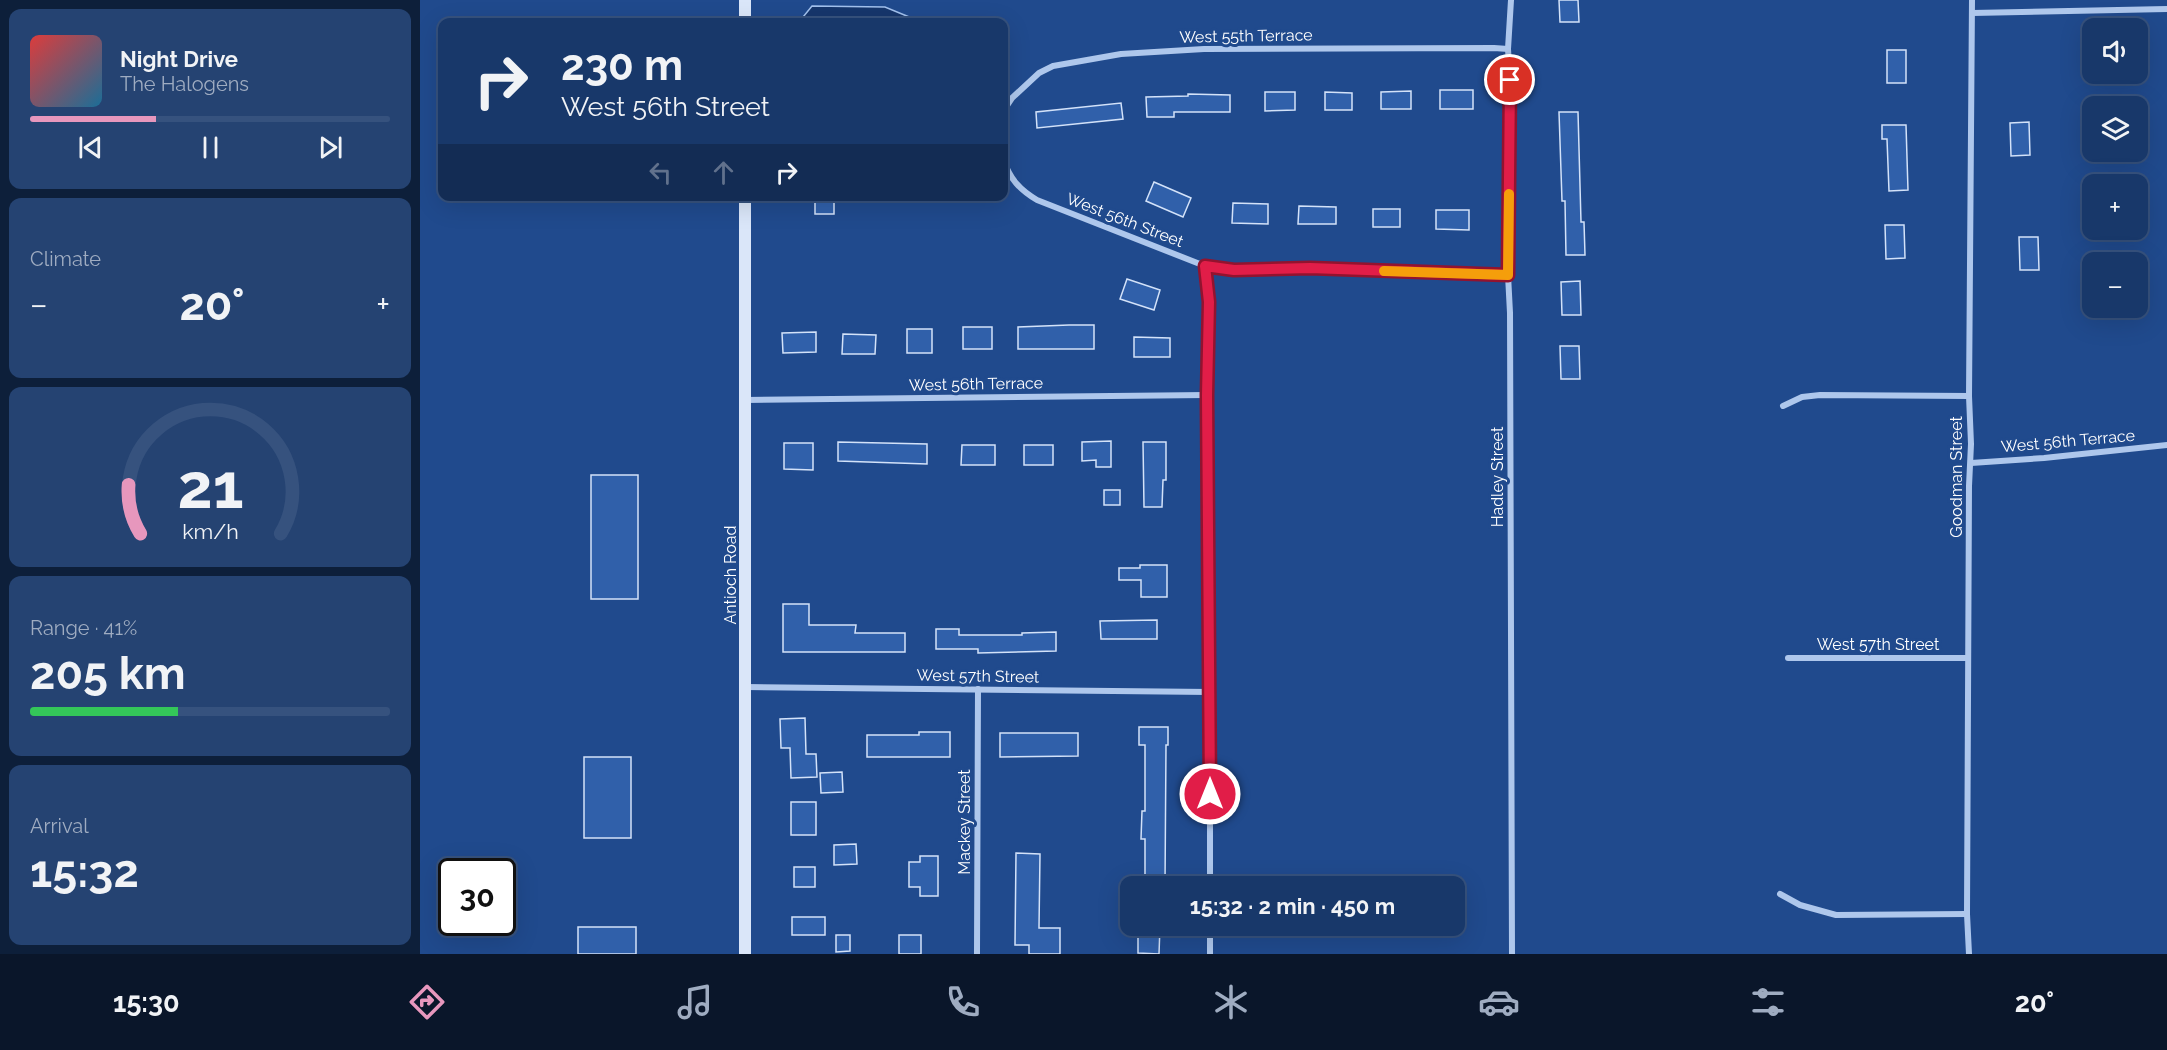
<!DOCTYPE html>
<html lang="en">
<head>
<meta charset="utf-8">
<style>
	body { margin:0; font-family:Raleway,sans-serif; background:#254372; color:#f1f3f6; height:100vh; display:flex; flex-direction:column; font-size:22px; white-space:nowrap }
	* { box-sizing:border-box; margin:0 }
	p { font-size:20px; color:#9facc1 }
	.icon { flex:none; width:33px; height:33px; fill:none; stroke:currentColor; stroke-width:2; stroke-linecap:round; stroke-linejoin:round }
	.map { position:relative; flex:1; overflow:hidden }
	.drawer { display:flex; flex-direction:column; gap:9px; padding:9px; background:#0d1f3a; width:420px }
	.drawer>* { flex:none }
	.hud { position:absolute; left:18px; top:18px; width:570px; height:183px; border-radius:12px; box-shadow:0 6px 24px #0002,0 0 0 2px #36527e; background:#18386a; color:#f1f3f6; overflow:hidden }
	.tools { position:absolute; left:1662px; top:18px; display:grid; gap:12px }
	.tools a { display:grid; place-items:center; width:66px; height:66px; border-radius:12px; background:#18386a; box-shadow:0 6px 24px #0002,0 0 0 2px #36527e; font-size:30px }
	.speed { position:absolute; left:18px; top:858px; display:flex; gap:12px; font-size:30px; font-weight:700; text-align:center }
	.speed>* { display:grid; place-content:center; width:78px; height:78px; border-radius:50%; background:#18386a; box-shadow:0 6px 24px #0002,0 0 0 2px #36527e; line-height:1 }
	.speed .limit { border:3px solid #111; border-radius:9px; background:#fff; color:#111 }
	.pin { position:absolute; display:grid; place-items:center; width:51px; height:51px; color:#fff; margin:-26px; border:3px solid #fff; border-radius:50%; box-shadow:0 2px 6px #0007 }
	.me { position:absolute; width:66px; margin:-33px; rotate:0deg; stroke-linejoin:round; filter:drop-shadow(0 0 4px #0008) }
	.turn { display:flex; align-items:center; gap:21px; height:126px; padding:0 24px; font-size:27px }
	.turn .icon { width:78px; height:78px; stroke-width:2.5 }
	.turn b { display:block; font-size:42px; line-height:51px }
	.lanes { display:flex; align-items:center; height:57px; padding:0 24px; background:#0003; justify-content:center; gap:30px; direction:ltr }
	.lanes .off { opacity:.35 }
	.big { font-size:45px; font-weight:700; line-height:1.1 }
	.drawer .card { flex:1; display:flex; flex-direction:column; justify-content:center; gap:9px; min-width:0; padding:0 21px; border-radius:12px; background:#254372 }
	.drawer .dial { align-items:center; gap:0 }
	.dial svg { height:156px; overflow:visible; fill:none; stroke:#36527e; stroke-width:7; stroke-linecap:round; text-anchor:middle }
	.dial text { fill:#f1f3f6; stroke:none }
	.song { display:flex; align-items:center; gap:18px }
	.cover { width:72px; height:72px; border-radius:9px; background:linear-gradient(135deg,hsl(0 70% 55%),hsl(200 70% 35%)) }
	.played { height:6px; border-radius:3px; background:linear-gradient(90deg,#e797bd 35%,#36527e 35%) }
	.keys { display:flex; justify-content:space-around; direction:ltr }
	.heat { display:flex; justify-content:space-between; align-items:center; font-size:33px; direction:ltr }
	.charge { height:9px; border-radius:4px; background:linear-gradient(90deg,#34c759 41%,#36527e 0) }
	.trip { position:absolute; left:700px; top:876px; width:345px; height:60px; border-radius:12px; background:#18386a; box-shadow:0 6px 24px #0002,0 0 0 2px #36527e; font-weight:700; line-height:60px; text-align:center }
	.tab-bar { display:flex; height:96px; justify-content:space-around; align-items:center; background:#0a162a; color:#9facc1 }
	.tab-bar .icon { width:42px; height:42px }
	.tab-bar .active { color:#e797bd }
	.tab-bar b { font-size:27px; color:#f1f3f6 }
	main { display:flex; flex:1; min-height:0 }
	.map>svg:first-child { display:block }
	.water { fill:#16366c; stroke:#a2c1ed; stroke-width:1.5 }
	.building { fill:#3060aa; stroke:#d3e2f9; stroke-width:1.5 }
	.lines { fill:none; stroke-linecap:round; stroke-linejoin:round }
	.street { stroke:#aec7ec; stroke-width:6 }
	.secondary { stroke:#dae6f9; stroke-width:12 }
	.route-casing { stroke:#92132f; stroke-width:15 }
	.route { stroke:#e11d48; stroke-width:10 }
	.slow { stroke:#f59e0b; stroke-width:10 }
	.labels { text-anchor:middle; dominant-baseline:central; stroke-width:6; stroke-linejoin:round; paint-order:stroke }
	.street-label { font-size:16px; fill:#fff; stroke:#204a8d }
</style>
</head>
<body>
<main>
<section class="drawer">
<div class="card">
<div class="song"><i class="cover"></i><div><b>Night Drive</b><p>The Halogens</p></div></div>
<div class="played"></div>
<div class="keys"><svg class="icon" aria-label="previous" viewBox="0 0 24 24"><path d="M18 5L8 12l10 7zM5 5v14"/></svg><svg class="icon" aria-label="pause" viewBox="0 0 24 24"><path d="M8 5v14M16 5v14"/></svg><svg class="icon" aria-label="next" viewBox="0 0 24 24"><path d="M6 5l10 7-10 7zM19 5v14"/></svg></div>
</div>
<div class="card"><p>Climate</p>
<div class="heat"><a>−</a><b class="big">20°</b><a>+</a></div>
</div>
<div class="card dial"><svg viewBox="0 0 100 80">
<path d="M14 69A42 42 0 1 1 86 69"/>
<path d="M14 69A42 42 0 0 1 8 44" stroke="#e797bd"/>
<text x="50" y="56" font-size="32" font-weight="700">21</text>
<text x="50" y="72" font-size="11">km/h</text>
</svg></div>
<div class="card"><p>Range · 41%</p><b class="big">205 km</b><div class="charge"></div></div>
<div class="card"><p>Arrival</p><b class="big">15:32</b></div>
</section>
<div class="map">
<svg width="1747" height="954" viewBox="0 0 1747 954">
	<rect width="100%" height="100%" fill="#204a8d"/>
	<polygon class="water" points="392,6 465,7 494,19 497,22 379,22"/>
	<g class="building">
		<polygon points="1139,0 1158,0 1159,22 1140,22"/>
		<rect x="1467" y="50" width="19" height="33"/>
		<rect x="1020" y="90" width="33" height="19"/>
		<polygon points="991,91 991,109 961,109 961,92"/>
		<polygon points="845,92 875,92 875,110 845,111"/>
		<polygon points="905,92 932,93 932,110 905,110"/>
		<polygon points="768,94 810,95 810,112 754,112 754,117 727,117 726,97 768,96"/>
		<polygon points="701,103 703,119 617,128 616,112"/>
		<polygon points="1139,112 1158,112 1161,222 1164,222 1165,255 1146,255 1145,201 1142,201"/>
		<polygon points="1609,122 1610,155 1591,156 1590,123"/>
		<polygon points="1462,125 1486,125 1488,190 1469,191 1467,139 1462,139"/>
		<polygon points="734,182 771,198 763,217 726,201"/>
		<rect x="395" y="196" width="19" height="18"/>
		<polygon points="813,203 848,204 848,224 812,223"/>
		<polygon points="879,206 916,207 916,224 878,224"/>
		<rect x="953" y="209" width="27" height="18"/>
		<polygon points="1016,210 1049,210 1049,230 1016,229"/>
		<polygon points="1465,225 1484,225 1485,258 1466,259"/>
		<polygon points="1599,237 1618,237 1619,270 1600,270"/>
		<polygon points="707,279 740,290 734,310 700,299"/>
		<polygon points="1160,281 1161,315 1142,315 1141,282"/>
		<polygon points="649,325 674,325 674,349 598,349 598,327"/>
		<rect x="543" y="327" width="29" height="22"/>
		<rect x="487" y="329" width="25" height="24"/>
		<polygon points="396,332 396,352 363,353 362,333"/>
		<polygon points="423,334 456,335 455,354 422,354"/>
		<polygon points="714,337 750,338 750,357 714,357"/>
		<polygon points="1140,346 1159,346 1160,379 1141,379"/>
		<polygon points="691,441 691,467 676,467 676,460 662,461 662,442"/>
		<polygon points="418,442 507,444 507,464 418,461"/>
		<polygon points="723,442 746,442 746,480 743,480 742,507 724,507"/>
		<polygon points="364,443 393,443 393,470 364,469"/>
		<polygon points="542,445 575,445 575,465 541,465"/>
		<rect x="604" y="445" width="29" height="20"/>
		<rect x="171" y="475" width="47" height="124"/>
		<rect x="684" y="490" width="16" height="15"/>
		<polygon points="720,565 747,565 747,597 721,597 721,580 699,580 699,568 720,568"/>
		<polygon points="363,604 389,604 389,625 436,625 435,633 485,633 485,652 363,652"/>
		<polygon points="737,620 737,639 681,639 680,621"/>
		<polygon points="516,629 539,629 539,635 602,635 602,633 636,632 636,651 558,653 558,649 516,649"/>
		<polygon points="385,718 386,754 396,754 397,777 371,778 370,748 361,748 360,719"/>
		<polygon points="719,727 748,727 748,745 746,745 745,886 725,886 725,839 721,839 722,811 725,811 725,745 719,745"/>
		<polygon points="499,732 530,732 530,757 447,757 447,735 499,735"/>
		<polygon points="580,733 658,733 658,756 580,757"/>
		<rect x="164" y="757" width="47" height="81"/>
		<polygon points="422,772 423,792 401,793 400,773"/>
		<rect x="371" y="802" width="25" height="33"/>
		<polygon points="436,844 437,864 414,865 414,845"/>
		<polygon points="596,853 620,854 619,928 640,928 640,954 609,954 609,945 595,945"/>
		<polygon points="500,856 518,856 518,896 500,896 500,887 489,887 489,862 500,862"/>
		<rect x="374" y="867" width="21" height="20"/>
		<rect x="372" y="917" width="33" height="18"/>
		<polygon points="718,926 740,926 739,954 718,953"/>
		<rect x="158" y="927" width="58" height="27"/>
		<polygon points="416,935 430,935 430,951 416,952"/>
		<rect x="479" y="935" width="22" height="19"/>
	</g>
	<g class="lines">
		<g class="street">
			<polyline points="1091,0 1088,49 1090,80 1088,275 1090,313 1092,954"/>
			<polyline points="1552,13 1747,9"/>
			<polyline points="584,110 592,98 619,73 633,66 701,54 784,49 1074,48 1088,49"/>
			<path d="M584,161C590,179 600,190 617,200L785,266L814,270L890,268L1088,275"/>
			<polyline points="785,266 789,302 787,395 790,692 790,886"/>
			<polyline points="325,400 787,395"/>
			<polyline points="1363,406 1382,397 1400,395 1549,396"/>
			<polyline points="1551,463 1624,458 1747,445"/>
			<polyline points="1368,658 1548,658"/>
			<polyline points="326,687 790,692"/>
			<polyline points="1360,894 1380,905 1416,915 1547,914"/>
			<polyline points="557,954 558,689"/>
			<polyline points="790,954 790,926"/>
			<polyline points="1549,954 1547,914 1549,486 1551,444 1549,396 1552,0"/>
		</g>
		<g class="secondary">
			<polyline points="325,0 325,22"/>
			<polyline points="325,954 325,196"/>
		</g>
	</g>
	<g class="lines">
		<defs>
			<polyline id="route" points="790,794 787,395 789,302 785,266 814,270 890,268 1088,275 1090,80"/>
		</defs>
		<use href="#route" class="route-casing"/>
		<use href="#route" class="route"/>
		<polyline class="slow" points="964,271 1088,275 1089,194"/>
	</g>
	<g class="labels">
		<g class="street-label">
			<text transform="translate(826 36) rotate(-1)">West 55th Terrace</text>
			<text transform="translate(705 220) rotate(21)">West 56th Street</text>
			<text transform="translate(556 384) rotate(-1)">West 56th Terrace</text>
			<text transform="translate(1648 441) rotate(-5)">West 56th Terrace</text>
			<text transform="translate(1077 477) rotate(-90)">Hadley Street</text>
			<text transform="translate(1536 477) rotate(-90)">Goodman Street</text>
			<text transform="translate(310 575) rotate(-90)">Antioch Road</text>
			<text x="1458" y="644">West 57th Street</text>
			<text transform="translate(558 676) rotate(1)">West 57th Street</text>
			<text transform="translate(544 822) rotate(-90)">Mackey Street</text>
		</g>
	</g>
</svg>
<div class="tools">
<a><svg class="icon" aria-label="sound" viewBox="0 0 24 24"><path d="M4 9h4l5-4v14l-5-4H4zM17 9q2 3 0 6"/></svg></a>
<a><svg class="icon" aria-label="layers" viewBox="0 0 24 24"><path d="M12 4l9 5-9 5-9-5zM3 14l9 5 9-5"/></svg></a>
<a>+</a>
<a>−</a>
</div>
<div class="speed"><div class="limit">30</div></div>
<div class="pin" style="left:1090px;top:80px;background:#d93025"><svg class="icon" aria-label="arrive" viewBox="0 0 24 24"><path d="M6 21V4h12l-3 4 3 4H6"/></svg></div>
<svg class="me" style="left:790px;top:794px" viewBox="-20 -20 40 40"><circle r="17" fill="#e11d48" stroke="#fff" stroke-width="3"/><path d="M0-11L8 9 0 5-8 9z" fill="#fff"/></svg>
<div class="trip">15:32 · 2 min · 450 m</div>
<div class="hud">
<div class="turn"><svg class="icon" aria-label="right" viewBox="0 0 24 24"><path d="M7 20v-9h11M14 6l5 5-5 5"/></svg><div><b>230 m</b>West 56th Street</div></div>
<div class="lanes"><svg class="icon off" aria-label="left" viewBox="0 0 24 24"><path d="M17 20v-9H6M10 6l-5 5 5 5"/></svg><svg class="icon off" aria-label="ahead" viewBox="0 0 24 24"><path d="M12 20V5M6 11l6-6 6 6"/></svg><svg class="icon" aria-label="right" viewBox="0 0 24 24"><path d="M7 20v-9h11M14 6l5 5-5 5"/></svg></div>
</div>
</div>
</main>
<nav class="tab-bar">
<b>15:30</b>
<svg class="icon active" aria-label="directions" viewBox="0 0 24 24"><path d="M12 3l9 9-9 9-9-9zM9 14v-3h6M13 9l2 2-2 2"/></svg>
<svg class="icon" aria-label="music" viewBox="0 0 24 24"><path d="M9 18V5l10-2v13"/><circle cx="6" cy="18" r="3"/><circle cx="16" cy="16" r="3"/></svg>
<svg class="icon" aria-label="phone" viewBox="0 0 24 24"><path d="M5 4h4l2 5-3 2q2 4 5 5l2-3 5 2v4C11 20 4 13 5 4z"/></svg>
<svg class="icon" aria-label="climate" viewBox="0 0 24 24"><path d="M12 3v18M4 7l16 10M4 17L20 7"/></svg>
<svg class="icon" aria-label="car" viewBox="0 0 24 24"><path d="M5 17H2v-5l4-1 3-4h7l3 4 3 1v5h-3M9 17h6M6 11h13"/><circle cx="7" cy="17" r="2"/><circle cx="17" cy="17" r="2"/></svg>
<svg class="icon" aria-label="filters" viewBox="0 0 24 24"><path d="M4 7h16M4 17h16"/><circle cx="9" cy="7" r="2"/><circle cx="15" cy="17" r="2"/></svg>
<b>20°</b>
</nav>
</body>
</html>
